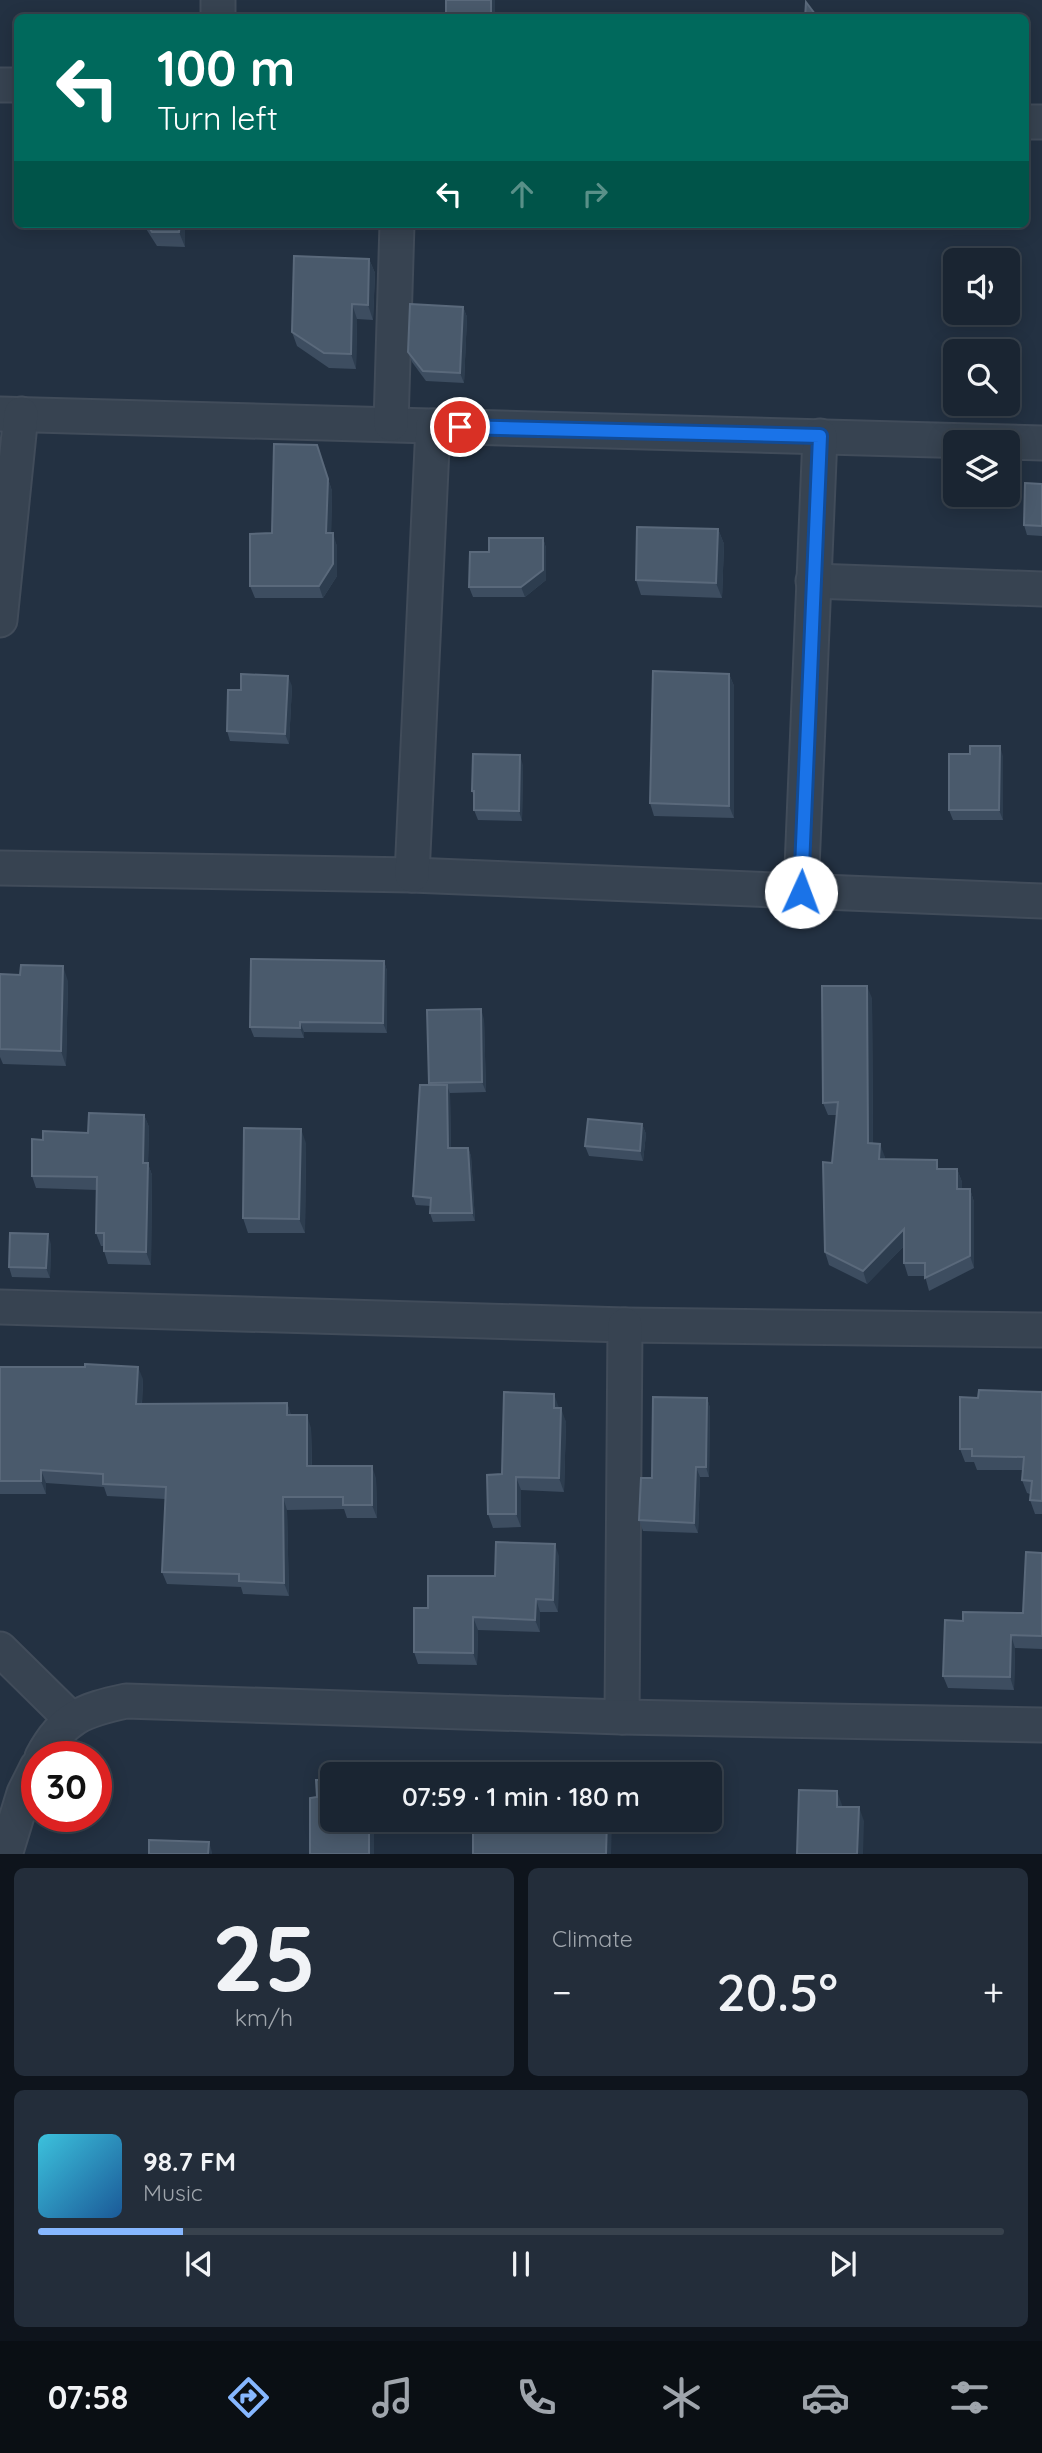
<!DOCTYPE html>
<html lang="en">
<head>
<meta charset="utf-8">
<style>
	body { margin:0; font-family:Quicksand,sans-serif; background:#232d3a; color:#f1f3f6; height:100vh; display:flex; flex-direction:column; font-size:26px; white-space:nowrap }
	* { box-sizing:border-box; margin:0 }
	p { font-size:23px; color:#9fa5ac }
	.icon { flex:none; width:38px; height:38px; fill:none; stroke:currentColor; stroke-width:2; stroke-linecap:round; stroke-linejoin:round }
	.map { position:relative; height:1854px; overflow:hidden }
	.side { display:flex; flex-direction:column; gap:14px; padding:14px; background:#0e141c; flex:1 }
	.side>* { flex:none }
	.banner { position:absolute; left:14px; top:14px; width:1015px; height:214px; border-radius:10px; box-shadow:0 4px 18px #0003,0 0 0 2px #38424d; background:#00695c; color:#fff; overflow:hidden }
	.tools { position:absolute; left:943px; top:248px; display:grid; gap:14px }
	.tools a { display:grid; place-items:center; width:77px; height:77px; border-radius:10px; background:#1a2532; box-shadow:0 4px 18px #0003,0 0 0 2px #38424d; font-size:35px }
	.speed { position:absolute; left:21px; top:1741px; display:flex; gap:14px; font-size:35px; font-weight:700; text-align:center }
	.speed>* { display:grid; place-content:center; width:91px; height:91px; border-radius:50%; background:#1a2532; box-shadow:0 4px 18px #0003,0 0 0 2px #38424d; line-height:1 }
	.speed .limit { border:10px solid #d22; background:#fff; color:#111 }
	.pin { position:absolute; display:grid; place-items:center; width:60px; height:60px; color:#fff; margin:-30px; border:4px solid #fff; border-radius:50%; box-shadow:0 2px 7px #0007 }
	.me { position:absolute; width:77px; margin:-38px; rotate:2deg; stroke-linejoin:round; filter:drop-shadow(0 0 5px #0008) }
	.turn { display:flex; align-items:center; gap:24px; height:147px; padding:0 28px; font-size:32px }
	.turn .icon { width:91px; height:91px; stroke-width:2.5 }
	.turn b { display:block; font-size:49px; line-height:60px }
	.lanes { display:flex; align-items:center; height:66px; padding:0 28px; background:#0003; justify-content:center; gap:35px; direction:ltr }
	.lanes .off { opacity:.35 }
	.big { font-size:52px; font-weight:600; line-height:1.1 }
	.side .card { flex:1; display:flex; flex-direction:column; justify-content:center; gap:10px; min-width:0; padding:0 24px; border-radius:10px; background:#232d3a }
	.side .dial { align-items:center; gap:0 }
	.dial b { font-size:91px; line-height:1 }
	.song { display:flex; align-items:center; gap:21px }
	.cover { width:84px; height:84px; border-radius:10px; background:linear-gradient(135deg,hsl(190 70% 55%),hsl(210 70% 35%)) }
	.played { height:7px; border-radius:4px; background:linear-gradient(90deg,#86b7ff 15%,#38424d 15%) }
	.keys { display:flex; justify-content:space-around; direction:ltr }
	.heat { display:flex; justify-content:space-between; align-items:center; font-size:38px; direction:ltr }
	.side .tiles { flex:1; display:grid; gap:14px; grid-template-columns:1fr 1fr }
	.card:last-child { grid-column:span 2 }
	.trip { position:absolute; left:320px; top:1762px; width:402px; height:70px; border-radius:10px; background:#1a2532; box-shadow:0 4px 18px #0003,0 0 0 2px #38424d; font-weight:600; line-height:70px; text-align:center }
	.menu { display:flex; height:112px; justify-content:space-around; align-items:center; background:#0a0f14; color:#9fa5ac }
	.menu .icon { width:49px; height:49px }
	.menu .current { color:#86b7ff }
	.menu b { font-size:32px; color:#f1f3f6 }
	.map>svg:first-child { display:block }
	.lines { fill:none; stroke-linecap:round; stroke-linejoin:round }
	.street-casing { stroke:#414c5a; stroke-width:37 }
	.street { stroke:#374351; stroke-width:33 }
	.wall { fill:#3d4d60 }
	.shaded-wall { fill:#2d3d4f }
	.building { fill:#4a5a6c; stroke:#5a697b; stroke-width:2 }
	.route-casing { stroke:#114b97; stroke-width:18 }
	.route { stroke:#1a73e8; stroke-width:12 }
</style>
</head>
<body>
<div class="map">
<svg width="1042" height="1855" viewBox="0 0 1042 1855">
	<rect width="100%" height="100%" fill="#233142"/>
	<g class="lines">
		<defs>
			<g id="street">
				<polyline points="218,0 218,18"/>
				<polyline points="0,85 18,85"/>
				<polyline points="1026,122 1042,122"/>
				<polyline points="0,414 1042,443"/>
				<polyline points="391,424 397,224"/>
				<polyline points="813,581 1042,589"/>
				<polyline points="0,620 21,414"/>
				<polyline points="0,868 412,875 1042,901"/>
				<polyline points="412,875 433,426"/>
				<polyline points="801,892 820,436"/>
				<polyline points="0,1307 625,1325 1042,1330"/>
				<polyline points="0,1649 70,1718"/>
				<polyline points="622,1717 625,1325"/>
				<path d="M42,1757C63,1717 84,1710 126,1701L622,1717L1042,1725"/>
				<polyline points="5,1855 24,1793 37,1767"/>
			</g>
		</defs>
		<use href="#street" class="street-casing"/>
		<use href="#street" class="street"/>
	</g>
	<g class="wall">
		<polygon points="143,224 185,224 185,247 157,246"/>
		<polygon points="369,259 375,273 373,320 357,319 356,369 329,368 297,346 292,332"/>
		<polygon points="463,307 467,317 464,383 426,381 412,362 408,352"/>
		<polygon points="321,457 332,491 331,533 337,546 337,576 323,598 255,598 250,586 272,533"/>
		<polygon points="1042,484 1042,536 1027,535 1024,525"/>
		<polygon points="718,529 724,544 722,598 641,595 636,580"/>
		<polygon points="543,538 546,548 546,580 525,597 473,597 469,587 489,552"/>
		<polygon points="729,674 734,686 734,818 654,816 650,803"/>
		<polygon points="292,686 289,744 230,741 227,731 241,690"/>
		<polygon points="1003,756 1003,820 953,820 949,810"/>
		<polygon points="523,765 522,821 478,820 474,810 474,797 472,791"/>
		<polygon points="384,961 387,971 387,1033 304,1032 304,1038 254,1037 250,1027"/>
		<polygon points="0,974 20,975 68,981 66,1066 3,1064 0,1057"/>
		<polygon points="872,998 873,1144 885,1157 885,1159 940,1169 957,1169 962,1182 962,1189 970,1189 974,1202 974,1268 929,1291 925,1276 908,1276 904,1263 904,1246 867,1284 829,1265 825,1252 837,1115 828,1115 823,1103"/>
		<polygon points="484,1019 486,1092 450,1093 451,1148 468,1148 471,1156 475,1221 433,1222 430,1213 431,1206 416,1205 413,1196 429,1083"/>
		<polygon points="144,1115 149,1127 148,1164 152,1175 151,1265 108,1264 104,1251 104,1246 101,1246 96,1233 97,1190 36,1188 32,1176 43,1140 88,1133"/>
		<polygon points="642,1124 646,1134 643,1161 589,1156 585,1146"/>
		<polygon points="306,1143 305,1233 248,1233 243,1218"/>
		<polygon points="51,1244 50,1278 12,1277 9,1267"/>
		<polygon points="0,1367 143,1379 142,1404 287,1403 291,1415 311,1428 312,1466 376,1478 377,1518 347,1518 344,1509 287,1510 289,1596 243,1594 241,1587 167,1584 162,1572 165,1499 107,1496 104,1487 46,1483 46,1494 0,1494"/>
		<polygon points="1042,1392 1042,1514 1035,1514 1030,1500 1030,1494 1027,1493 1022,1480 1023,1470 977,1470 974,1462 965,1462 960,1449 978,1398"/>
		<polygon points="707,1398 710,1408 709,1477 700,1477 698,1533 643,1531 639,1520 652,1478"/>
		<polygon points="559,1408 566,1422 564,1492 521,1490 521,1527 493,1528 488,1514 502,1474"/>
		<polygon points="1042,1553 1042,1649 1015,1648 1014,1690 948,1688 943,1676 963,1621 1023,1613"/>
		<polygon points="559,1556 558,1612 540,1612 540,1632 478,1630 477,1665 418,1664 414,1652 428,1608 495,1576"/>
	</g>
	<g class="shaded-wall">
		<rect x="491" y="0" width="4" height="18"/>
		<polygon points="180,224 185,224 185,247 179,232"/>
		<polygon points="369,259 375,273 373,320 368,305"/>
		<polygon points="352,304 357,319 356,369 351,354"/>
		<polygon points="463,307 467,317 464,383 460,373"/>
		<polygon points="317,445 332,491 331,546 326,533"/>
		<polygon points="718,529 724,544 722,598 716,583"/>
		<polygon points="333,533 337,546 337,576 323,598 319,586"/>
		<polygon points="543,538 546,548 546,580 525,597 521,587"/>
		<polygon points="729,674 734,686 734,818 729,806"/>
		<polygon points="288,676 292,686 289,744 285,734"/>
		<polygon points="1000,746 1003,756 1003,820 999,810"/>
		<polygon points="520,755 523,765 522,821 519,811"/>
		<polygon points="384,961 387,971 387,1033 383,1023"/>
		<polygon points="63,966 68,981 66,1066 61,1051"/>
		<polygon points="867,986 872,998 873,1156 868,1143"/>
		<polygon points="481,1009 484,1019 486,1092 482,1082"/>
		<polygon points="300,1022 304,1032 304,1038 300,1028"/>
		<polygon points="447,1085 450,1094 451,1157 448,1148"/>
		<polygon points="144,1115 149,1127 148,1164 152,1175 151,1265 146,1252 143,1163"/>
		<polygon points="642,1124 646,1134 643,1161 640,1151"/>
		<polygon points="301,1129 306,1143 305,1233 299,1219"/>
		<polygon points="880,1144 885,1157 883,1172 879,1159"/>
		<polygon points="468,1148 471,1156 475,1221 472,1213"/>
		<polygon points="957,1169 962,1182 962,1202 957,1189"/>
		<polygon points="970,1189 974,1202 974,1268 970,1256"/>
		<polygon points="904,1229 908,1242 867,1284 863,1271"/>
		<polygon points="48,1234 51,1244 50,1278 46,1268"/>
		<polygon points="138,1367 143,1379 141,1416 136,1404"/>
		<polygon points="554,1394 559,1408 554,1408"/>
		<polygon points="707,1398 710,1408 709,1477 706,1467"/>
		<polygon points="287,1403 291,1415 287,1415"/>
		<polygon points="561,1408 566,1422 564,1492 559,1478"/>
		<polygon points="307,1415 311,1428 312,1478 307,1466"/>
		<polygon points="372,1466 376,1478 377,1518 372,1505"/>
		<polygon points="696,1467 700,1477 698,1533 694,1523"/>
		<polygon points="41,1470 46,1483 46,1494 41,1481"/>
		<polygon points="516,1477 521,1490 521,1527 516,1514"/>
		<polygon points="283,1497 287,1510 289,1596 284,1583"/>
		<polygon points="555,1544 559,1556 558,1612 553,1600"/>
		<polygon points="536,1599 540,1612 540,1632 535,1620"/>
		<polygon points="473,1617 478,1630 477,1665 473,1653"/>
		<polygon points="1011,1635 1015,1648 1014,1690 1010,1677"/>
		<polygon points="837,1791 842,1805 842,1821 837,1807"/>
		<polygon points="859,1807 864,1821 863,1854 857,1854"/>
		<polygon points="369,1820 372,1820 374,1825 374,1854 369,1854"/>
		<polygon points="607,1820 612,1820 612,1822 611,1854 606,1854"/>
		<polygon points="209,1842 212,1852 212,1854 208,1854"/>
	</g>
	<g class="building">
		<rect x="446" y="0" width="45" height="18"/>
		<polygon points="806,2 818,18 805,18"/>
		<polygon points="147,224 180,224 179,232 152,232"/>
		<polygon points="294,256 369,259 368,305 352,304 351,354 324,353 292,332"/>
		<polygon points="410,304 463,307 460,373 423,371 408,352"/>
		<polygon points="274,444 317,445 328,479 326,533 333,533 333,564 319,586 250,586 250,534 272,533"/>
		<polygon points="1025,483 1042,484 1042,526 1024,525"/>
		<polygon points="637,527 718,529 716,583 636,580"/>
		<polygon points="489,538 543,538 543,570 521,587 469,587 470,552 489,552"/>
		<polygon points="653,671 729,674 729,806 650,803"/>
		<polygon points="241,674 288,676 285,734 227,731 228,690 241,690"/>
		<polygon points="970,746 1000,746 999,810 949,810 949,754 970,754"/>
		<polygon points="473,754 520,755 519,811 474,810 474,791 472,791"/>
		<polygon points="251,959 384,961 383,1023 300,1022 300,1028 250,1027"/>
		<polygon points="21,965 63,966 61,1051 0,1049 0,974 20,975"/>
		<polygon points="822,986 867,986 868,1143 880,1144 879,1159 937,1160 937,1169 957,1169 957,1189 970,1189 970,1256 925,1278 925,1263 904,1263 904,1229 863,1271 825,1252 823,1162 832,1163 838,1102 823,1103"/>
		<polygon points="481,1009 482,1082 429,1083 427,1010"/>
		<polygon points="420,1085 447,1085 448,1148 468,1148 472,1213 430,1213 431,1198 413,1196"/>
		<polygon points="89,1113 144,1115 143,1163 148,1163 146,1252 104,1251 104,1233 96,1233 97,1177 32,1176 32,1139 43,1140 43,1131 88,1133"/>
		<polygon points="588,1119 642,1124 640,1151 585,1146"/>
		<polygon points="244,1128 301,1129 299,1219 243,1218"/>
		<polygon points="10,1233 48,1234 46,1268 9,1267"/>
		<polygon points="85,1364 138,1367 136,1404 287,1403 287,1415 307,1415 307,1466 372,1466 372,1505 343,1505 343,1497 283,1497 284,1583 239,1581 239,1574 162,1572 166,1487 103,1484 103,1474 41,1470 41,1481 0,1481 0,1367 85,1367"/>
		<polygon points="979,1390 1042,1392 1042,1501 1030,1500 1032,1481 1022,1480 1024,1457 972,1456 972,1449 960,1449 960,1397 978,1398"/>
		<polygon points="504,1392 554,1394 554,1408 561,1408 559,1478 516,1477 516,1514 488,1514 487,1475 502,1474"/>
		<polygon points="653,1397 707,1398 706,1467 696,1467 694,1523 639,1520 641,1478 652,1478"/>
		<polygon points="496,1542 555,1544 553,1600 536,1599 535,1620 473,1617 473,1653 414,1652 414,1608 428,1608 428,1576 495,1576"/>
		<polygon points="1026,1552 1042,1553 1042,1636 1011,1635 1010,1677 943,1676 945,1620 963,1621 963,1612 1023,1613"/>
		<polygon points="316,1780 332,1780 332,1820 369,1820 369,1854 310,1854 310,1798 317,1797"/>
		<polygon points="799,1790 837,1791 837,1807 859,1807 857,1854 797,1854"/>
		<polygon points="473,1820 607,1820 606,1854 473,1854"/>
		<polygon points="149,1840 209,1842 208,1854 149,1854"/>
	</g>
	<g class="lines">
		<defs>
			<polyline id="route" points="460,427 820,436 801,892"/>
		</defs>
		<use href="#route" class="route-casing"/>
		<use href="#route" class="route"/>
	</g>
</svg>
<div class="tools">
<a><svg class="icon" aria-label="sound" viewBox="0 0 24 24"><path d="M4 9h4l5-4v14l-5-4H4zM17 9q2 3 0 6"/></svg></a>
<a><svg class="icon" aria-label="search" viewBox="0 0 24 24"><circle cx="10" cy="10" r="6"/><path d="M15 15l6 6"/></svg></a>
<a><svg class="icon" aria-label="layers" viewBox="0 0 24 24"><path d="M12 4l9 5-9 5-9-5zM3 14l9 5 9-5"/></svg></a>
</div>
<div class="speed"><div class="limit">30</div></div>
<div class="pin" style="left:460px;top:427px;background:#d93025"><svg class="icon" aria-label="arrive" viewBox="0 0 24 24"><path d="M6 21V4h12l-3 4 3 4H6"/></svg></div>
<svg class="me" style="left:801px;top:892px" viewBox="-20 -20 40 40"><circle r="19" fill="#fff"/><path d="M0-13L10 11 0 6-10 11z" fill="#1a73e8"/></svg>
<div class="trip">07:59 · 1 min · 180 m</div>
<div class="banner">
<div class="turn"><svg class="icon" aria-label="left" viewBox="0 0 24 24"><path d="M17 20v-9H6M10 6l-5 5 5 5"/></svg><div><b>100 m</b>Turn left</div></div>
<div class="lanes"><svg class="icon" aria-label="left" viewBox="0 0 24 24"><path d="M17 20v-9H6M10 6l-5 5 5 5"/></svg><svg class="icon off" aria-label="ahead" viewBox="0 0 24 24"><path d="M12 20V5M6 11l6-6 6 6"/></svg><svg class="icon off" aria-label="right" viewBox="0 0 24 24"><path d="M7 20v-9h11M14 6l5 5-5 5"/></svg></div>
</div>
</div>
<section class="side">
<div class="tiles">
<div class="card dial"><b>25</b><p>km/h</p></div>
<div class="card"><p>Climate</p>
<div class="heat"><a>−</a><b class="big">20.5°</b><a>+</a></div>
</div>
<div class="card">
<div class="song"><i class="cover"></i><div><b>98.7 FM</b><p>Music</p></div></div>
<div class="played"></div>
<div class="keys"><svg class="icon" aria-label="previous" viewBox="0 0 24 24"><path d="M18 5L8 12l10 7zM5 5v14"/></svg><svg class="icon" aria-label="pause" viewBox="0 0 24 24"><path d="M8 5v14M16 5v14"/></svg><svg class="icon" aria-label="next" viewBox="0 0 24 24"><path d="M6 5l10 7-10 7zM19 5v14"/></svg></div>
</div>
</div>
</section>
<nav class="menu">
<b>07:58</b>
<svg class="icon current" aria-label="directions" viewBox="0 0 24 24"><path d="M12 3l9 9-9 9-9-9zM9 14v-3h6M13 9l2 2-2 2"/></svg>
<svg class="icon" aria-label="music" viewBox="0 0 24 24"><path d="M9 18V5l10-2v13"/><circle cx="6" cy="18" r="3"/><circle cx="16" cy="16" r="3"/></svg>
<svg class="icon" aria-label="phone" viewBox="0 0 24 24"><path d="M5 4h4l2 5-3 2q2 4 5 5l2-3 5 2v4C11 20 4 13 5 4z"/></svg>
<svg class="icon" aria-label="climate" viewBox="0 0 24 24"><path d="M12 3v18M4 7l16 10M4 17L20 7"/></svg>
<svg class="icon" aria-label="car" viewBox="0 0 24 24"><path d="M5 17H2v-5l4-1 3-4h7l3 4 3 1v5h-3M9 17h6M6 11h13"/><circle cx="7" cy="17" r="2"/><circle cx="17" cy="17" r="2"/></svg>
<svg class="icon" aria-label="filters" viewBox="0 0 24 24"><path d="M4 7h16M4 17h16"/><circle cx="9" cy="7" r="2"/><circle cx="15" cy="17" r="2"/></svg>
</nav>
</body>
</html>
